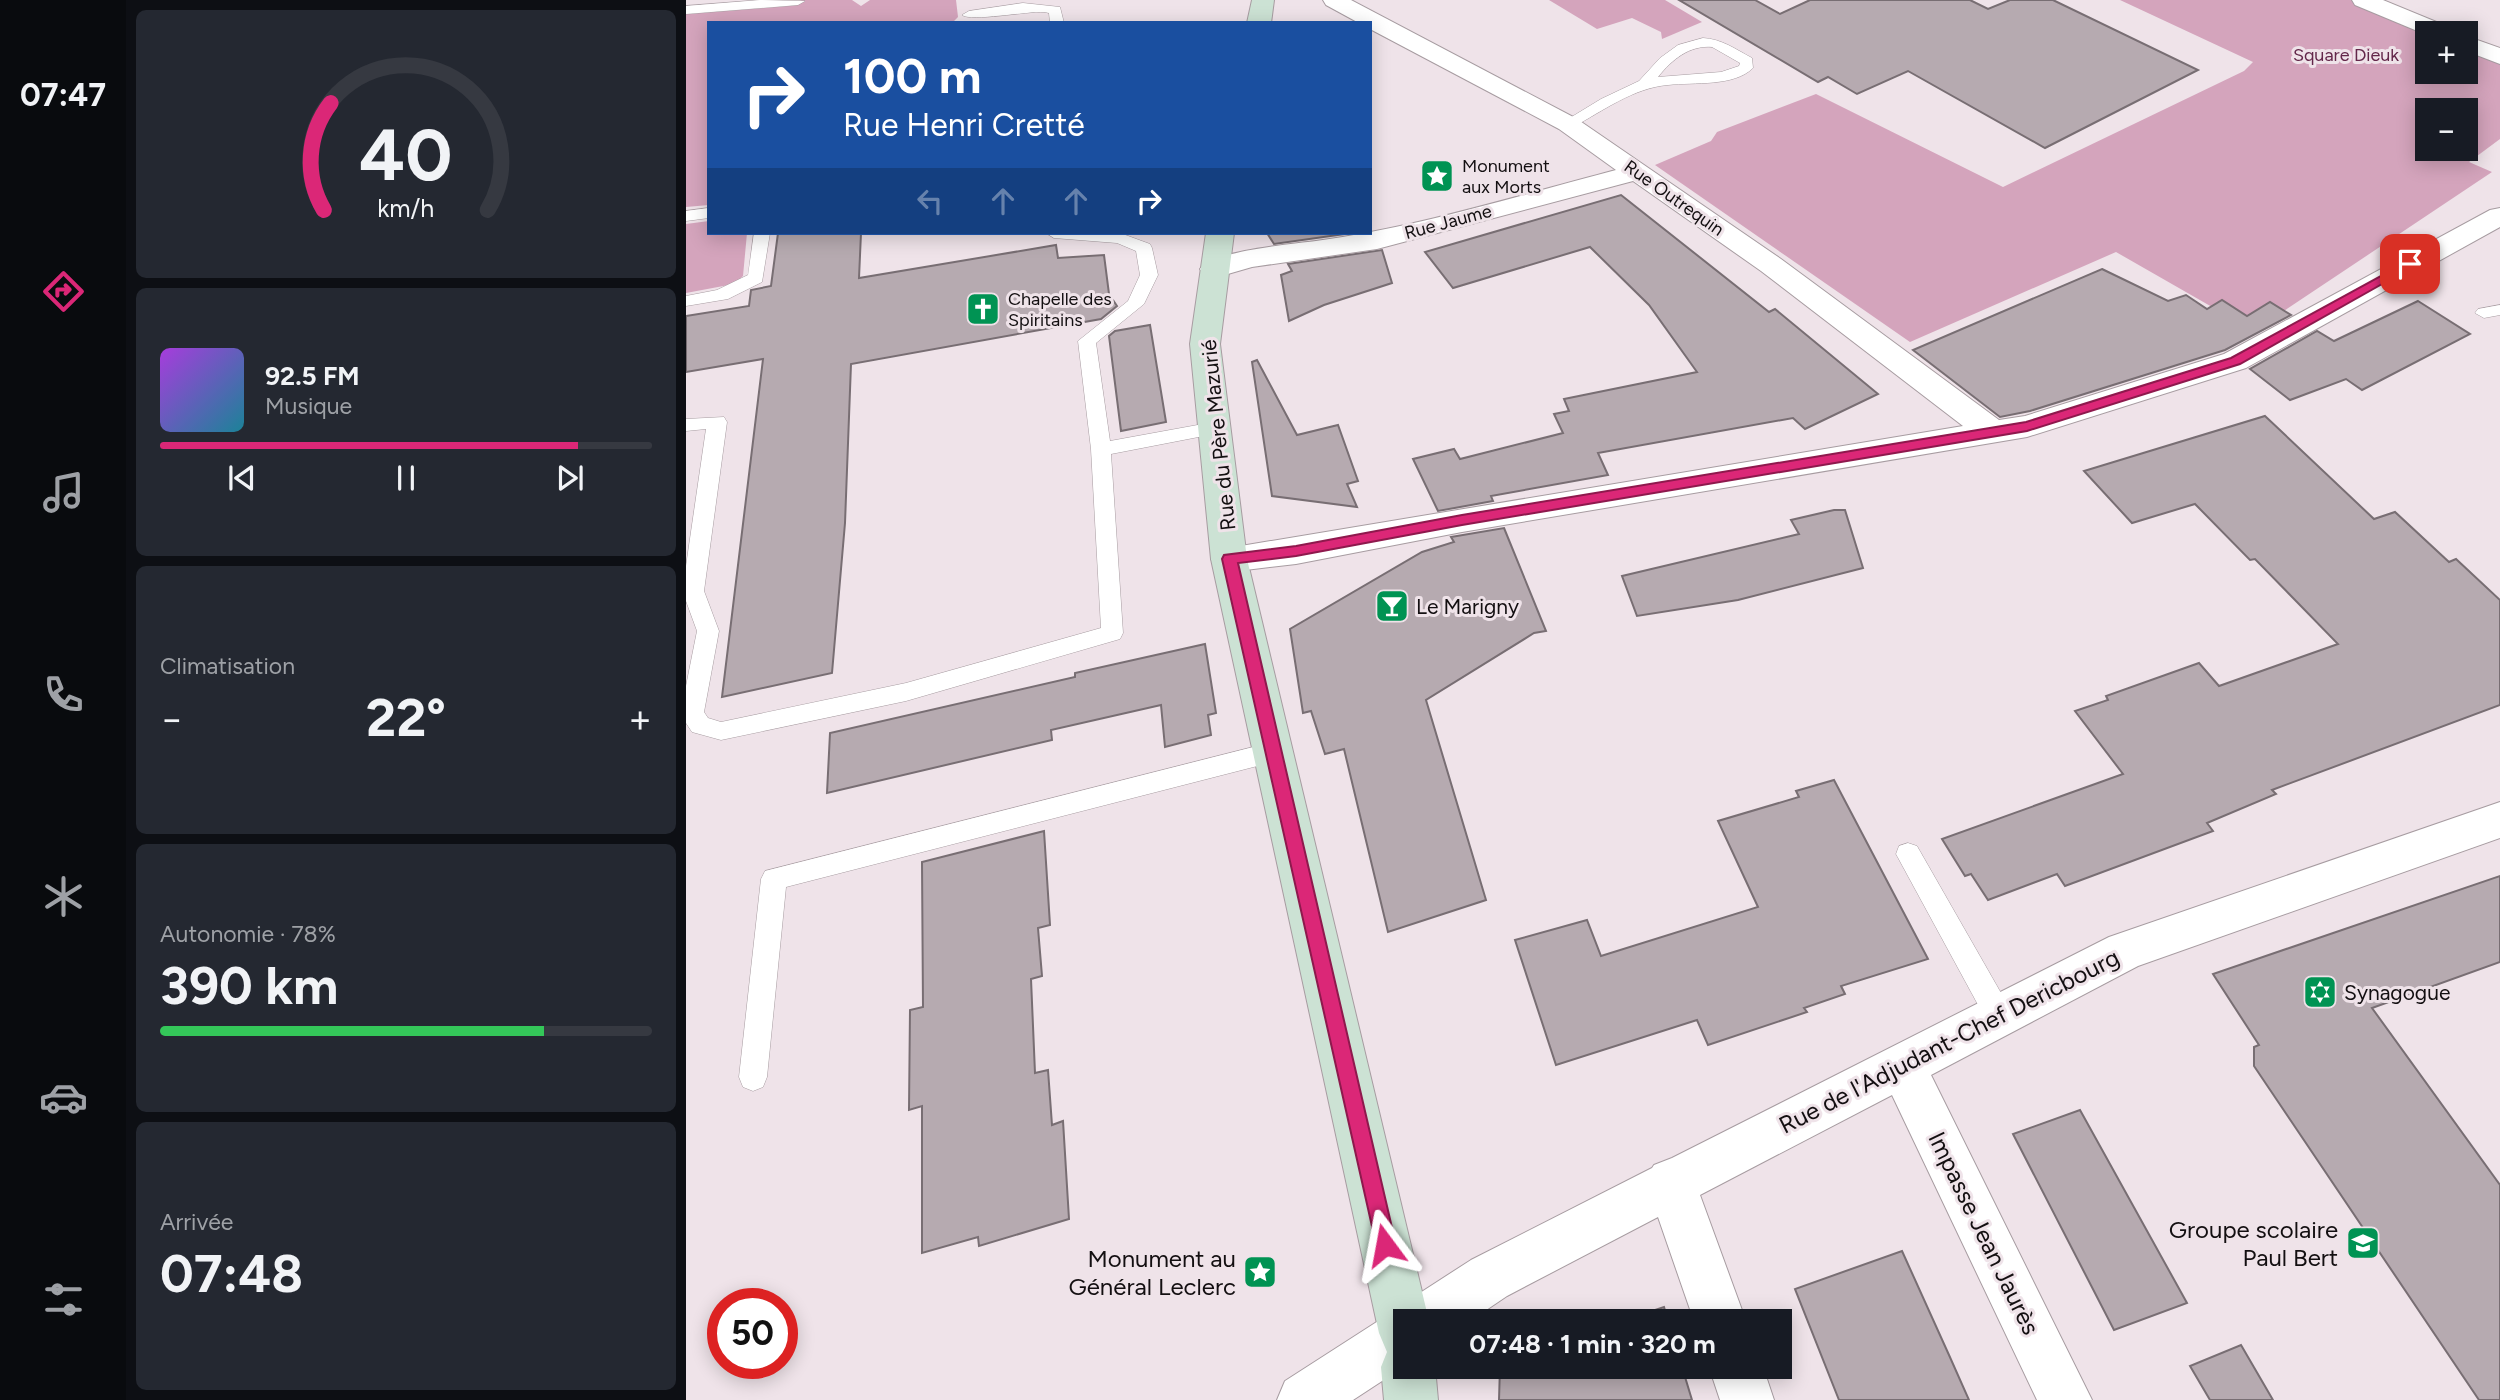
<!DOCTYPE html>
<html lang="fr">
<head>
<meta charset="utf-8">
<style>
	body { margin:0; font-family:Figtree,sans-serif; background:#242831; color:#f1f3f6; height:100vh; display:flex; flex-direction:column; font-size:26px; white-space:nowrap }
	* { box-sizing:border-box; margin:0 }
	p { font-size:23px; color:#9ea1a6 }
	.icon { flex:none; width:38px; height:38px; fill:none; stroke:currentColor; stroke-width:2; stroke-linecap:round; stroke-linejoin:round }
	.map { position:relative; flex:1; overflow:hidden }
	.sheet { display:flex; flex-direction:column; gap:10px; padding:10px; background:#0d0f14; width:560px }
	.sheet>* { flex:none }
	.top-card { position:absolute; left:21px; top:21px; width:665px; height:214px; border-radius:0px; box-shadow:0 4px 18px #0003; background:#1a4fa0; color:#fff; overflow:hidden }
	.controls { position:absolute; left:1729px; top:21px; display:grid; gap:14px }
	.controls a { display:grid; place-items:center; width:63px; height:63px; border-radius:0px; background:#171b24; box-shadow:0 4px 18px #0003; font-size:35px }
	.speed { position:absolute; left:21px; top:1288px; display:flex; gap:14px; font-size:35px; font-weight:700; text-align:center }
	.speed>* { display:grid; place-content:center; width:91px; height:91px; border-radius:50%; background:#171b24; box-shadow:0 4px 18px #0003; line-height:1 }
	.speed .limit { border:10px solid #d22; background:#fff; color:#111 }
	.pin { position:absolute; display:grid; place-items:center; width:60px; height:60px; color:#fff; margin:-30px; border-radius:14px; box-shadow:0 4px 10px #0006 }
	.me { position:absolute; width:77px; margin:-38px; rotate:347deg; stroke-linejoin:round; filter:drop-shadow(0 0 5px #0008) }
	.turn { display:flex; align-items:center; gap:24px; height:147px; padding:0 21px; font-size:32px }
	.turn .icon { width:91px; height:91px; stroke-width:2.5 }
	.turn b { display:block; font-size:49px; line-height:60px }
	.lanes { display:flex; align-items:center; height:66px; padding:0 21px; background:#0003; justify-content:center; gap:35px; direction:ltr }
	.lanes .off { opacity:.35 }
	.big { font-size:52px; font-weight:700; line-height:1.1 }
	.sheet .card { flex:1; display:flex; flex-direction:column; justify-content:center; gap:10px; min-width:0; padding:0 24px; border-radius:10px; background:#242831 }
	.sheet .dial { align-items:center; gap:0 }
	.dial svg { height:182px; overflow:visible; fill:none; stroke:#363941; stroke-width:7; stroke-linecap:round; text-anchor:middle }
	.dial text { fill:#f1f3f6; stroke:none }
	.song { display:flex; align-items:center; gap:21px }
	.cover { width:84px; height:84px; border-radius:10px; background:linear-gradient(135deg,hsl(280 70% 55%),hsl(190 70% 35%)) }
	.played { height:7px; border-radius:4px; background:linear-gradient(90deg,#db2777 85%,#363941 85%) }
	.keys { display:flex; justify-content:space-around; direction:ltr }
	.heat { display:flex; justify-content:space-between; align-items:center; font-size:38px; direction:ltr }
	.charge { height:10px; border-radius:5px; background:linear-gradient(90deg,#34c759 78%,#363941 0) }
	.trip { position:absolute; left:707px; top:1309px; width:399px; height:70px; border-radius:0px; background:#171b24; box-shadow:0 4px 18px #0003; font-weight:700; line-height:70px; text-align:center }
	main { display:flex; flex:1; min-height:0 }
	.dock { display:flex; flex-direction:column; width:126px; justify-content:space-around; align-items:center; background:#090b0e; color:#9ea1a6 }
	.dock .icon { width:49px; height:49px }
	.dock .on { color:#db2777 }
	.dock b { font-size:32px; color:#f1f3f6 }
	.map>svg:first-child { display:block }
	.green { fill:#d4a4bc; fill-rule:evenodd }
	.building { fill:#b6aab0; stroke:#786e73; stroke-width:2 }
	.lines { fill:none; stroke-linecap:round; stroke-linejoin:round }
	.lane-casing { stroke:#a79ca1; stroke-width:1 }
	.street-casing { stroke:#a79ca1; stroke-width:2 }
	.secondary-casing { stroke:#a79ca1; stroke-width:2 }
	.lane { fill:#fff; fill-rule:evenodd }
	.street { fill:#fff; fill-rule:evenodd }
	.secondary { fill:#cce2d4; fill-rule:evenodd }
	.route { fill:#db2777; stroke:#8e194d; stroke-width:2 }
	.labels { text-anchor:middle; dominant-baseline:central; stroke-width:6; stroke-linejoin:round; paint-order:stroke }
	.far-park-label { font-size:18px; fill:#63274a; stroke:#efe3e9 }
	.far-poi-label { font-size:18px; fill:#130f11; stroke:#efe3e9; text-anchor:start }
	.far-street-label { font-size:18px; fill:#130f11; stroke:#efe3e9 }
	.street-label { font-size:21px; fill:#130f11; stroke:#efe3e9 }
	.poi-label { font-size:21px; fill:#130f11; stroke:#efe3e9; text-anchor:start }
	.near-street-label { font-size:24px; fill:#130f11; stroke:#efe3e9 }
	.near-poi-label { font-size:24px; fill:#130f11; stroke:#efe3e9; text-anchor:end }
</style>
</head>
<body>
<main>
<nav class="dock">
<b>07:47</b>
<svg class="icon on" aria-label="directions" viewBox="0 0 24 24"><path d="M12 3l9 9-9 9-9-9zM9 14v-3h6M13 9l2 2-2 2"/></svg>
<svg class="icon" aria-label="music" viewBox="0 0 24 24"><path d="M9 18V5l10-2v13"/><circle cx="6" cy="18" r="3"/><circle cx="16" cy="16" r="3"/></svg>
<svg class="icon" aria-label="phone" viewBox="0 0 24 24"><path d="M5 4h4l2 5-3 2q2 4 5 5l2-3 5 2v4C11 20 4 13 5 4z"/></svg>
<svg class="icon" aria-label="climate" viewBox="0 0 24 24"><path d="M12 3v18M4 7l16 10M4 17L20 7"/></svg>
<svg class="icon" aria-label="car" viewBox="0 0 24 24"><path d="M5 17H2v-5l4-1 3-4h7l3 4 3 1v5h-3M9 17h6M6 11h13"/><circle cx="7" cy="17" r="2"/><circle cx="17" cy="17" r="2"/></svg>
<svg class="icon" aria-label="filters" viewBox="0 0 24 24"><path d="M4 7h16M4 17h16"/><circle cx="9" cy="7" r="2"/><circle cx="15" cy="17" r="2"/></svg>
</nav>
<section class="sheet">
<div class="card dial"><svg viewBox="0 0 100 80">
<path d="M14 69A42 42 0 1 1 86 69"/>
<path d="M14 69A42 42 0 0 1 17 22" stroke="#db2777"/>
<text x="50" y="56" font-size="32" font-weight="700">40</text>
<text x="50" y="72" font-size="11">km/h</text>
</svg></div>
<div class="card">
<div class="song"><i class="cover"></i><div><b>92.5 FM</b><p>Musique</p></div></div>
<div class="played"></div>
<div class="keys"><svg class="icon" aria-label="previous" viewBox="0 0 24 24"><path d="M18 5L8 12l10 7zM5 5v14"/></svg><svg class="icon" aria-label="pause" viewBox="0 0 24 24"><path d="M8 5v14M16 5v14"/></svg><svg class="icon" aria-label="next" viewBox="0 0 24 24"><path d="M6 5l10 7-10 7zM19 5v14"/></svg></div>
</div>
<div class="card"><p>Climatisation</p>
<div class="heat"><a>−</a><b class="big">22°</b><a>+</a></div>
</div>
<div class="card"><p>Autonomie · 78%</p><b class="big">390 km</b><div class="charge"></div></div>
<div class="card"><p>Arrivée</p><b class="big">07:48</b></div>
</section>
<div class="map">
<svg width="1814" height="1400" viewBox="0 0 1814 1400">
	<rect width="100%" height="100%" fill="#efe3e9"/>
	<g class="green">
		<polygon points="116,0 166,0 175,6 184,0 270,0 272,17 266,23 23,23 23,205 0,207 0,14 102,6"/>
		<polygon points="863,0 979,0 1016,22 976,39 975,32 946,18 911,29"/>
		<path d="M1434,0H1666L1741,33V72H1780V48L1814,62V139L1783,162L1806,172L1568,331L1430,252L1224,342L969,165L1025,141L1031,132L1130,94L1317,187L1558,71L1567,62ZM1741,110H1780V149H1741Z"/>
		<polygon points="23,221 23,233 61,233 57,276 48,284 0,293 0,224"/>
	</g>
	<g class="building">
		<polygon points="993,0 1069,0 1094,14 1124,0 1284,0 1302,9 1324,0 1367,0 1512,70 1359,148 1222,71 1171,94 1142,77 1132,82"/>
		<polygon points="935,195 1083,312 1089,309 1192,394 1119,429 1107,418 912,453 922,475 805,496 807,501 752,511 727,459 768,449 774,459 877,433 868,414 883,411 878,399 1011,372 963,305 904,247 767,288 739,252"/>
		<polygon points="92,233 175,233 173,278 370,245 372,258 418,255 423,294 431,306 415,319 165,364 159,523 146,673 36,697 77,359 0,372 0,316 63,306 65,290 85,286"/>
		<polygon points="581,233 666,233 588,244"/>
		<polygon points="696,250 706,283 638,305 603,321 595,275 606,271 602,264"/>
		<polygon points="1416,269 1482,301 1500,295 1521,309 1536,300 1561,316 1584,302 1605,315 1539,350 1344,411 1314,417 1227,350"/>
		<polygon points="1732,301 1784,334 1676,390 1660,379 1604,400 1564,369 1631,331 1648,341"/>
		<polygon points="464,325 480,422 435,431 423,336 429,331"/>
		<polygon points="571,360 611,435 652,425 672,481 661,484 671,507 586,496 566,362"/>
		<polygon points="1579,416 1688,519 1709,512 1763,562 1770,559 1814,600 1814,705 1586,790 1590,794 1521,823 1527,831 1379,886 1371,874 1302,900 1285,874 1279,876 1256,839 1437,774 1389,711 1422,700 1420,696 1513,663 1533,686 1652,644 1569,559 1564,560 1509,504 1446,523 1398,471"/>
		<polygon points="1148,510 1159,510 1177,568 1052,600 951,616 936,576 1113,534 1105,520"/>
		<polygon points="818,528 860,631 848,633 740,700 800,900 702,932 658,749 639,754 625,711 617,713 604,629 736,552 768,542 765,537"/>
		<polygon points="519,644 530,713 522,715 525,735 479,747 475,705 365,730 366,740 141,793 144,733 389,677 389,673"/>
		<polygon points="1148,780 1242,959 1155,986 1159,994 1118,1008 1121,1012 1022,1045 1011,1020 870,1065 829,940 901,920 915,956 1072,907 1032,821 1113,797 1110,791"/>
		<polygon points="358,831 364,925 352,928 356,976 345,979 349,1073 362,1070 366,1125 377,1121 383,1219 293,1246 292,1237 236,1253 236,1106 223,1110 224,1010 237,1007 236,862"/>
		<polygon points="1814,876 1814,962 1686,1008 1814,1185 1814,1400 1793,1400 1568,1066 1568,1047 1573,1045 1527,974"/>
		<polygon points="1394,1110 1501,1303 1428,1330 1327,1134"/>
		<polygon points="1216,1251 1263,1355 1283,1400 1153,1400 1109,1289"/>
		<polygon points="978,1307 982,1321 936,1321"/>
		<polygon points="1555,1345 1587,1400 1524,1400 1504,1366"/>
		<polygon points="814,1367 996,1367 1006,1400 813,1400"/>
	</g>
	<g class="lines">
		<defs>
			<g id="lane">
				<polygon points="74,0 119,1 112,5 0,14 0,6"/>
				<path d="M337,3L374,7L378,23H364L363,13L358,12C341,11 285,22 276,15L283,11Z"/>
				<path d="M1017,38C1036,39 1049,49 1066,58L1067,68C1048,87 1008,82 982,85C947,88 917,111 887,127L882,129L874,124L915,99L953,81L974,58L992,45ZM1026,47L1054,63L1053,66L1035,72L972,77C986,60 1003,45 1026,47Z"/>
				<polygon points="23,208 23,218 0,221 0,211"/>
				<polygon points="68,233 84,233 76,282 42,299 0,306 0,296 31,290 62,275"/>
				<polygon points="360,233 434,233 464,244 466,248 472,275 458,304 410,343 424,441 528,422 535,423 538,428 535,433 528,434 425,454 437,633 434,639 220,701 35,740 6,732 0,723 0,686 11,631 0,601 0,566 20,429 0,431 0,419 38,417 41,422 18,591 33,631 18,712 22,718 35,722 220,683 415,628 405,449 392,341 442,301 454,275 450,251 431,243 368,238"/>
				<polygon points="1814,305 1814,315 1798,318 1789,313 1792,309"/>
				<polygon points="587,742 595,745 599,752 595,759 587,762 100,887 81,1077 77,1087 67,1091 57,1087 53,1077 75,879 79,871"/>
				<polygon points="1222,843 1231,846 1323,1007 1326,1016 1323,1025 1313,1029 1303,1025 1210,854 1213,846"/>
			</g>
			<g id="street">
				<path d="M637,0H665L891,119L1095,259L1313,420L1339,416L1538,354L1804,210L1814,208V227L1560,368L1341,437L776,532L610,564L543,572L531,568L525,559L531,550L1277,426L1075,271L947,181L691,249L566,267L528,278L518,275L514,269C526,251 607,244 630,241C732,227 831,196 930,170L873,129L684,29V23H673L640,5Z"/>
				<polygon points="1666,0 1697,0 1765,28 1769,33 1741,35 1669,5"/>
				<polygon points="1780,36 1814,48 1814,64 1780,51"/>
				<polygon points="1814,802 1814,838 1452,966 1245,1075 1406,1400 1351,1400 1206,1095 1014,1195 1060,1321 1008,1321 972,1217 821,1296 784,1321 719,1321 719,1366 667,1400 591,1400 599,1381 700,1316 718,1309 720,1302 785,1260 966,1168 968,1165 986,1158 1423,937"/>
				<polygon points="1023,1367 1077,1367 1088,1400 1034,1400"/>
			</g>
			<g id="secondary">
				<polygon points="566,0 588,0 585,23 561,23"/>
				<polygon points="520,233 548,233 534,344 561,559 743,1321 719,1321 719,1367 749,1367 752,1400 698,1400 695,1367 701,1352 693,1333 525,559 504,344"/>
			</g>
		</defs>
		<use href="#lane" class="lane-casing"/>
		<use href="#street" class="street-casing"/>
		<use href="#secondary" class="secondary-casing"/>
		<use href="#lane" class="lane"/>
		<use href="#street" class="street"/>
		<use href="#secondary" class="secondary"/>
	</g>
	<polygon class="route" points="1724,260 1728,261 1728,266 1554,364 1341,431 776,525 610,556 552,563 710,1245 707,1253 699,1256 692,1253 536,559 538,555 610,546 776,515 1340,422 1545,358"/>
	<defs>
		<symbol id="sight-square" viewBox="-11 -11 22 22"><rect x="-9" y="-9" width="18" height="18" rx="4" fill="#009353" stroke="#efe3e9"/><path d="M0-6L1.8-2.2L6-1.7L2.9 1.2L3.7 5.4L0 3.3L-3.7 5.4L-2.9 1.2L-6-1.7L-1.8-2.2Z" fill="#fff"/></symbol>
		<symbol id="church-square" viewBox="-11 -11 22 22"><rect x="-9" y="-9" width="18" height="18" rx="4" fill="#009353" stroke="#efe3e9"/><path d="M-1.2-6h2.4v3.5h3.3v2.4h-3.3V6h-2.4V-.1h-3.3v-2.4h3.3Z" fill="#fff"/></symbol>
		<symbol id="bar-square" viewBox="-11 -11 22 22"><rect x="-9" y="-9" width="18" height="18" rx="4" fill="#009353" stroke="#efe3e9"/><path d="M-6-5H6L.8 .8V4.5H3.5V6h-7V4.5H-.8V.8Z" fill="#fff"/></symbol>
		<symbol id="synagogue-square" viewBox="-11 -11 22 22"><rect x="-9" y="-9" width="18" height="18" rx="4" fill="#009353" stroke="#efe3e9"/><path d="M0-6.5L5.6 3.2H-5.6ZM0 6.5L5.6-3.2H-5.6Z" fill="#fff"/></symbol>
		<symbol id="school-square" viewBox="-11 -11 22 22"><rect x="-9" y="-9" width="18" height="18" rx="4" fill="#009353" stroke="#efe3e9"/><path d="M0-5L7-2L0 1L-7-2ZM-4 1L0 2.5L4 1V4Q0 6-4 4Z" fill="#fff"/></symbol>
	</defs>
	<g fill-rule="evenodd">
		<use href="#sight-square" x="732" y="157" width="38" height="38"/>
		<use href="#church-square" x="278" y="290" width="38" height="38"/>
		<use href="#bar-square" x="687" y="587" width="38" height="38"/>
		<use href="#synagogue-square" x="1615" y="973" width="38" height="38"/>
		<use href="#school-square" x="1658" y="1224" width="38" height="38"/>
		<use href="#sight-square" x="555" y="1253" width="38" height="38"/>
	</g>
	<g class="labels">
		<g class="far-park-label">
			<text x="1660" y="55">Square Dieuk</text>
		</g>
		<g class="far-poi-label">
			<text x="776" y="166">Monument<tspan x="776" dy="21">aux Morts</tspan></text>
			<text x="322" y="299">Chapelle des<tspan x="322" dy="21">Spiritains</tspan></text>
		</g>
		<g class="far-street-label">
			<text transform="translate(988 198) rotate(35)">Rue Outrequin</text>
			<text transform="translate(762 222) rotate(-15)">Rue Jaume</text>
		</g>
		<g class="street-label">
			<text transform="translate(532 435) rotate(-96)">Rue du Père Mazurié</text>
		</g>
		<g class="poi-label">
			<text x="730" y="606">Le Marigny</text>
			<text x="1658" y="992">Synagogue</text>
		</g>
		<g class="near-street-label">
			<text transform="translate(1263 1041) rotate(-27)">Rue de l'Adjudant-Chef Dericbourg</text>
			<text transform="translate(1298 1233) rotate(64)">Impasse Jean Jaurès</text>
		</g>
		<g class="near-poi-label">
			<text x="1652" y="1229">Groupe scolaire<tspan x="1652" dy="28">Paul Bert</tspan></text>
			<text x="550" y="1258">Monument au<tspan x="550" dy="28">Général Leclerc</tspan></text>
		</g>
	</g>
</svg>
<div class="controls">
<a>+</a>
<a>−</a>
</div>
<div class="speed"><div class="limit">50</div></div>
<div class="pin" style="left:1724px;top:264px;background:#d93025"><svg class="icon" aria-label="arrive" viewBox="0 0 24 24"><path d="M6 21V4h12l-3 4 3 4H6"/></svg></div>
<svg class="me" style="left:699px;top:1245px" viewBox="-20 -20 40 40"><path d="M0-17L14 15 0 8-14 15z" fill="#db2777" stroke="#fff" stroke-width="4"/></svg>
<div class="trip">07:48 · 1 min · 320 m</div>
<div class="top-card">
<div class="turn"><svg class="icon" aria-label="right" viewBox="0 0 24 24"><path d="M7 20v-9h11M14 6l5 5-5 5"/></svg><div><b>100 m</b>Rue Henri Cretté</div></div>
<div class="lanes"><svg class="icon off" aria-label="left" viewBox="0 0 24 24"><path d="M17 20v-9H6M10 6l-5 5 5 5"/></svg><svg class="icon off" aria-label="ahead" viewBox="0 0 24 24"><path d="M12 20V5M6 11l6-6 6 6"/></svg><svg class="icon off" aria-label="ahead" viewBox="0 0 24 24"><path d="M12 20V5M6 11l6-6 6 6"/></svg><svg class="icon" aria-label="right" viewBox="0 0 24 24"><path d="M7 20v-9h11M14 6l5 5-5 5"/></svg></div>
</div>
</div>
</main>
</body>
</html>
